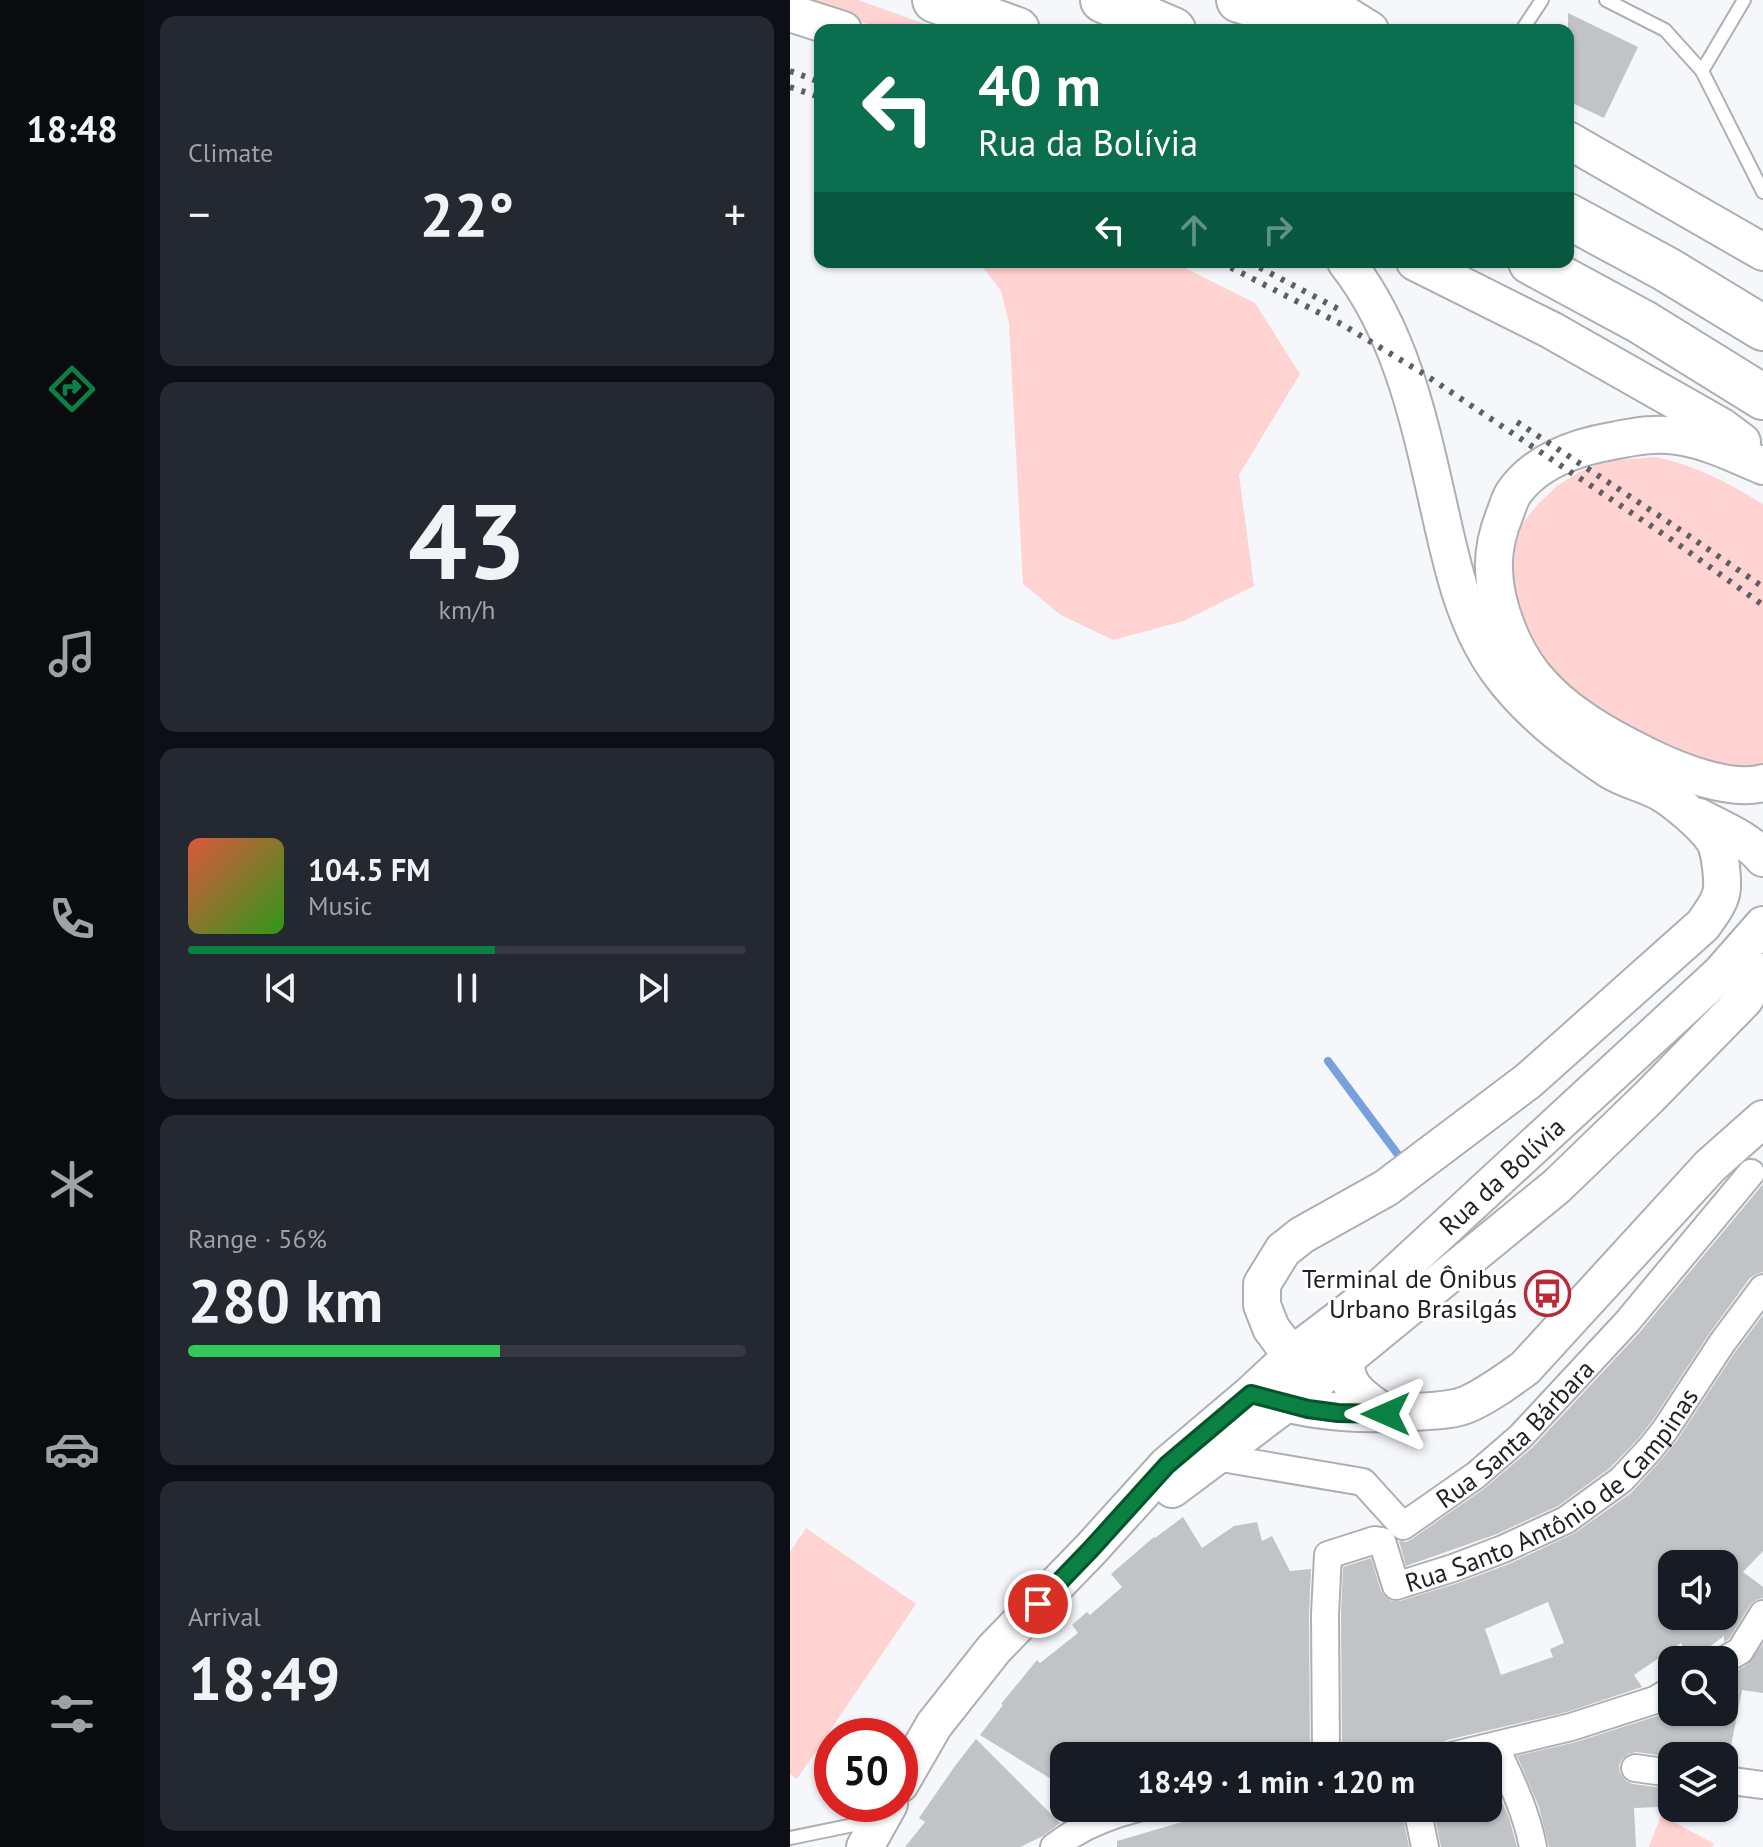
<!DOCTYPE html>
<html lang="en">
<head>
<meta charset="utf-8">
<style>
	body { margin:0; font-family:"PT Sans",sans-serif; background:#242831; color:#f1f3f6; height:100vh; display:flex; flex-direction:column; font-size:30px; white-space:nowrap }
	* { box-sizing:border-box; margin:0 }
	p { font-size:26px; color:#9ea1a6 }
	.icon { flex:none; width:44px; height:44px; fill:none; stroke:currentColor; stroke-width:2; stroke-linecap:round; stroke-linejoin:round }
	.map { position:relative; flex:1; overflow:hidden }
	.sheet { display:flex; flex-direction:column; gap:16px; padding:16px; background:#0d0f14; width:646px }
	.sheet>* { flex:none }
	.hud { position:absolute; left:24px; top:24px; width:760px; height:244px; border-radius:16px; box-shadow:0 2px 6px #0004; background:#0b6e4f; color:#fff; overflow:hidden }
	.controls { position:absolute; left:868px; top:1550px; display:grid; gap:16px }
	.controls a { display:grid; place-items:center; width:80px; height:80px; border-radius:16px; background:#171b24; box-shadow:0 2px 6px #0004; font-size:40px }
	.speed { position:absolute; left:24px; top:1718px; display:flex; gap:16px; font-size:40px; font-weight:700; text-align:center }
	.speed>* { display:grid; place-content:center; width:104px; height:104px; border-radius:50%; background:#171b24; box-shadow:0 2px 6px #0004; line-height:1 }
	.speed .limit { border:12px solid #d22; background:#fff; color:#111 }
	.pin { position:absolute; display:grid; place-items:center; width:68px; height:68px; color:#fff; margin:-34px; border:4px solid #fff; border-radius:50%; box-shadow:0 2px 8px #0007 }
	.me { position:absolute; width:88px; margin:-44px; rotate:270deg; stroke-linejoin:round; filter:drop-shadow(0 0 6px #0008) }
	.turn { display:flex; align-items:center; gap:28px; height:168px; padding:0 32px; font-size:36px }
	.turn .icon { width:104px; height:104px; stroke-width:2.5 }
	.turn b { display:block; font-size:56px; line-height:68px }
	.lanes { display:flex; align-items:center; height:76px; padding:0 32px; background:#0003; justify-content:center; gap:40px; direction:ltr }
	.lanes .off { opacity:.35 }
	.big { font-size:60px; font-weight:800; line-height:1.1 }
	.sheet .tile { flex:1; display:flex; flex-direction:column; justify-content:center; gap:12px; min-width:0; padding:0 28px; border-radius:16px; background:#242831 }
	.sheet .dial { align-items:center; gap:0 }
	.dial b { font-size:104px; line-height:1 }
	.song { display:flex; align-items:center; gap:24px }
	.cover { width:96px; height:96px; border-radius:12px; background:linear-gradient(135deg,hsl(10 70% 55%),hsl(110 70% 35%)) }
	.played { height:8px; border-radius:4px; background:linear-gradient(90deg,#0b8043 55%,#363941 55%) }
	.keys { display:flex; justify-content:space-around; direction:ltr }
	.heat { display:flex; justify-content:space-between; align-items:center; font-size:44px; direction:ltr }
	.charge { height:12px; border-radius:6px; background:linear-gradient(90deg,#34c759 56%,#363941 0) }
	.trip { position:absolute; left:260px; top:1742px; width:452px; height:80px; border-radius:16px; background:#171b24; box-shadow:0 2px 6px #0004; font-weight:800; line-height:80px; text-align:center }
	main { display:flex; flex:1; min-height:0 }
	.dock { display:flex; flex-direction:column; width:144px; justify-content:space-around; align-items:center; background:#090b0e; color:#9ea1a6 }
	.dock .icon { width:56px; height:56px }
	.dock .active { color:#0b8043 }
	.dock b { font-size:36px; color:#f1f3f6 }
	.map>svg:first-child { display:block }
	.green { fill:#ffd3d1 }
	.lines { fill:none; stroke-linecap:round; stroke-linejoin:round }
	.stream { stroke:#789fde; stroke-width:8 }
	.building { fill:#c1c3c6; fill-rule:evenodd }
	.service-casing { stroke:#adb0b3; stroke-width:16 }
	.minor-casing { stroke:#adb0b3; stroke-width:30 }
	.secondary-casing { stroke:#adb0b3; stroke-width:40 }
	.motorway-casing { stroke:#adb0b3; stroke-width:48 }
	.service { stroke:#fff; stroke-width:12 }
	.minor { stroke:#fff; stroke-width:26 }
	.secondary { stroke:#fff; stroke-width:36 }
	.motorway { stroke:#fff; stroke-width:44 }
	.rail { stroke:#5e5f62; stroke-width:6; stroke-dasharray:4 8; stroke-linecap:butt }
	.route-casing { stroke:#07532c; stroke-width:20 }
	.route { stroke:#0b8043; stroke-width:14 }
	.labels { text-anchor:middle; dominant-baseline:central; stroke-width:6; stroke-linejoin:round; paint-order:stroke }
	.street-label { font-size:26px; fill:#212224; stroke:#fff }
	.poi-label { font-size:26px; fill:#212224; stroke:#fff; text-anchor:end }
</style>
</head>
<body>
<main>
<nav class="dock">
<b>18:48</b>
<svg class="icon active" aria-label="directions" viewBox="0 0 24 24"><path d="M12 3l9 9-9 9-9-9zM9 14v-3h6M13 9l2 2-2 2"/></svg>
<svg class="icon" aria-label="music" viewBox="0 0 24 24"><path d="M9 18V5l10-2v13"/><circle cx="6" cy="18" r="3"/><circle cx="16" cy="16" r="3"/></svg>
<svg class="icon" aria-label="phone" viewBox="0 0 24 24"><path d="M5 4h4l2 5-3 2q2 4 5 5l2-3 5 2v4C11 20 4 13 5 4z"/></svg>
<svg class="icon" aria-label="climate" viewBox="0 0 24 24"><path d="M12 3v18M4 7l16 10M4 17L20 7"/></svg>
<svg class="icon" aria-label="car" viewBox="0 0 24 24"><path d="M5 17H2v-5l4-1 3-4h7l3 4 3 1v5h-3M9 17h6M6 11h13"/><circle cx="7" cy="17" r="2"/><circle cx="17" cy="17" r="2"/></svg>
<svg class="icon" aria-label="filters" viewBox="0 0 24 24"><path d="M4 7h16M4 17h16"/><circle cx="9" cy="7" r="2"/><circle cx="15" cy="17" r="2"/></svg>
</nav>
<section class="sheet">
<div class="tile"><p>Climate</p>
<div class="heat"><a>−</a><b class="big">22°</b><a>+</a></div>
</div>
<div class="tile dial"><b>43</b><p>km/h</p></div>
<div class="tile">
<div class="song"><i class="cover"></i><div><b>104.5 FM</b><p>Music</p></div></div>
<div class="played"></div>
<div class="keys"><svg class="icon" aria-label="previous" viewBox="0 0 24 24"><path d="M18 5L8 12l10 7zM5 5v14"/></svg><svg class="icon" aria-label="pause" viewBox="0 0 24 24"><path d="M8 5v14M16 5v14"/></svg><svg class="icon" aria-label="next" viewBox="0 0 24 24"><path d="M6 5l10 7-10 7zM19 5v14"/></svg></div>
</div>
<div class="tile"><p>Range · 56%</p><b class="big">280 km</b><div class="charge"></div></div>
<div class="tile"><p>Arrival</p><b class="big">18:49</b></div>
</section>
<div class="map">
<svg width="973" height="1847" viewBox="0 0 973 1847">
	<rect width="100%" height="100%" fill="#f5f7fb"/>
	<g class="green">
		<polygon points="6,0 68,0 152,30 96,30"/>
		<polygon points="189,262 383,262 465,303 510,374 449,475 464,586 394,621 323,640 271,615 233,584 219,323 211,291"/>
		<path d="M865,457C908,466 936,482 973,504V773L959,775L867,745L814,713L775,685L743,645L726,597L723,572L726,546L732,524L748,504L767,486L789,472L817,461Z"/>
		<polygon points="16,1528 126,1604 7,1779 0,1774 0,1552"/>
		<polygon points="871,1815 924,1844 922,1847 859,1847"/>
	</g>
	<g class="lines">
		<polyline class="stream" points="538,1061 612,1160"/>
	</g>
	<g class="building">
		<polygon points="778,13 848,47 814,118 778,101"/>
		<polygon points="973,1184 973,1272 966,1274 960,1278 919,1334 862,1421 848,1439 820,1468 768,1506 707,1534 616,1566 609,1541 616,1542 622,1539 695,1488 743,1447 849,1333"/>
		<path d="M973,1315V1551L953,1572L973,1587V1598L966,1600L960,1605L939,1639L934,1642V1636L911,1653L900,1658L891,1643L844,1675L852,1687L777,1712L657,1740L649,1746L626,1750L627,1752L604,1756H552L551,1614L553,1567L581,1558L591,1591L595,1597L602,1601H610L668,1583L719,1564L785,1533L841,1493L872,1459L888,1439L945,1352ZM882,1564H934V1616H882ZM758,1602L774,1643L760,1649L763,1657L711,1675L695,1629Z"/>
		<polygon points="393,1517 412,1548 444,1526 467,1522 472,1541 482,1536 500,1571 521,1569 519,1614 520,1756 274,1756 274,1787 190,1735 213,1705 211,1704 247,1660 250,1663 288,1633 282,1625 297,1612 300,1615 332,1587 321,1574 364,1537 365,1538"/>
		<polygon points="973,1644 973,1693 952,1690 939,1756 882,1757 846,1752 838,1754 832,1759 829,1765 830,1773 836,1781 843,1784 882,1789 882,1804 868,1802 868,1807 844,1808 846,1847 759,1847 749,1807 727,1756 786,1742 870,1715 882,1709 882,1712 934,1712 934,1676 942,1674 958,1664"/>
		<polygon points="186,1739 270,1823 253,1836 230,1847 115,1847 135,1822 129,1818 165,1766"/>
		<polygon points="698,1769 719,1818 727,1847 651,1847 643,1808 698,1808"/>
		<polygon points="438,1808 611,1808 619,1847 327,1847 327,1841 392,1822 391,1818 417,1810 419,1818"/>
	</g>
	<g class="lines">
		<defs>
			<g id="service">
				<polyline points="816,0 875,30 912,71 973,192"/>
				<polyline points="732,30 752,0"/>
				<polyline points="912,71 954,0"/>
				<polyline points="0,1838 83,1821"/>
			</g>
			<g id="minor">
				<path id="s1" d="M426,1457L573,1482L613,1526L686,1475L731,1436L837,1322L961,1173"/>
				<polyline points="934,1660 950,1651 973,1614"/>
				<path id="s2" d="M536,1756L535,1614L538,1555L585,1540L592,1541L606,1586L663,1568L713,1549L776,1520L831,1480L860,1449L875,1430L932,1343L973,1288"/>
				<polyline points="661,1756 781,1727 865,1700 882,1690"/>
				<path d="M711,1759C724,1787 737,1815 743,1847"/>
				<polyline points="845,1768 882,1773"/>
				<polyline points="934,1780 973,1785"/>
				<polyline points="627,1808 635,1847"/>
				<path d="M264,1847C289,1827 317,1816 348,1808"/>
			</g>
			<g id="secondary">
				<polyline points="532,0 580,30"/>
				<polyline points="0,13 53,30"/>
				<polyline points="778,140 973,252"/>
				<path d="M556,262C613,334 631,429 651,516C663,570 675,623 707,669C737,711 778,742 820,770C836,780 853,783 870,792C886,801 914,825 924,840C930,849 934,883 931,894C928,905 920,915 913,925L738,1081L596,1188L512,1235L493,1250L472,1284V1305L481,1328L492,1343L507,1351L557,1358C552,1387 575,1399 596,1414"/>
				<polyline points="625,262 761,330 932,427 952,442"/>
				<path d="M973,466C947,455 921,442 894,437C869,432 846,436 822,441C786,447 744,462 723,494C720,499 718,505 716,511C709,528 703,551 704,570C705,605 722,649 744,676C773,712 816,736 857,756C887,771 940,792 973,783"/>
				<path d="M909,817C931,829 958,839 973,858"/>
				<path d="M482,1400C530,1413 574,1415 623,1412C640,1411 662,1411 678,1404C698,1395 717,1381 735,1368L920,1166L973,1119"/>
				<polyline points="382,1489 557,1358 767,1186 859,1097 954,1000 973,972"/>
				<path id="s3" d="M110,1784L144,1725L204,1649L301,1549L377,1465L461,1394L507,1351L591,1287L930,974L973,925"/>
				<polyline points="75,1847 99,1804"/>
			</g>
			<g id="motorway">
				<polyline points="145,0 227,30"/>
				<polyline points="313,0 383,30"/>
				<polyline points="449,0 547,30"/>
				<polyline points="778,216 876,269 973,328"/>
				<polyline points="741,262 852,322 973,397"/>
			</g>
		</defs>
		<use href="#service" class="service-casing"/>
		<use href="#minor" class="minor-casing"/>
		<use href="#secondary" class="secondary-casing"/>
		<use href="#motorway" class="motorway-casing"/>
		<use href="#service" class="service"/>
		<use href="#minor" class="minor"/>
		<use href="#secondary" class="secondary"/>
		<use href="#motorway" class="motorway"/>
		<g class="rail">
			<polyline points="0,71 30,82"/>
			<polyline points="0,87 30,97"/>
			<polyline points="430,262 553,325 634,374 882,540 973,605"/>
			<polyline points="459,262 552,311"/>
			<polyline points="727,422 883,525 973,587"/>
		</g>
	</g>
	<g class="lines">
		<defs>
			<polyline id="route" points="248,1604 301,1549 377,1465 461,1394 518,1409 548,1413 596,1414"/>
		</defs>
		<use href="#route" class="route-casing"/>
		<use href="#route" class="route"/>
	</g>
	<defs>
		<symbol id="bus-ring" viewBox="-11 -11 22 22"><circle r="9.5" fill="#fff" stroke="#ba2938" stroke-width="1.5"/><path d="M-5-6H5V4H4V6H2V4H-2V6H-4V4H-5ZM-3.5-4V0h7V-4ZM-3.5 1.2v1.5H-2V1.2ZM2 1.2v1.5H3.5V1.2Z" fill="#ba2938"/></symbol>
	</defs>
	<g fill-rule="evenodd">
		<use href="#bus-ring" x="732" y="1268" width="51" height="51"/>
	</g>
	<g class="labels">
		<g class="street-label">
			<text stroke="none"><textPath href="#s3" startOffset="860">Rua da Bolívia</textPath></text>
			<text stroke="none"><textPath href="#s1" startOffset="354">Rua Santa Bárbara</textPath></text>
			<text stroke="none"><textPath href="#s2" startOffset="492">Rua Santo Antônio de Campinas</textPath></text>
		</g>
		<g class="poi-label">
			<text x="727" y="1278">Terminal de Ônibus<tspan x="727" dy="30">Urbano Brasilgás</tspan></text>
		</g>
	</g>
</svg>
<div class="controls">
<a><svg class="icon" aria-label="sound" viewBox="0 0 24 24"><path d="M4 9h4l5-4v14l-5-4H4zM17 9q2 3 0 6"/></svg></a>
<a><svg class="icon" aria-label="search" viewBox="0 0 24 24"><circle cx="10" cy="10" r="6"/><path d="M15 15l6 6"/></svg></a>
<a><svg class="icon" aria-label="layers" viewBox="0 0 24 24"><path d="M12 4l9 5-9 5-9-5zM3 14l9 5 9-5"/></svg></a>
</div>
<div class="speed"><div class="limit">50</div></div>
<div class="pin" style="left:248px;top:1604px;background:#d93025"><svg class="icon" aria-label="arrive" viewBox="0 0 24 24"><path d="M6 21V4h12l-3 4 3 4H6"/></svg></div>
<svg class="me" style="left:596px;top:1414px" viewBox="-20 -20 40 40"><path d="M0-17L14 15 0 8-14 15z" fill="#0b8043" stroke="#fff" stroke-width="4"/></svg>
<div class="trip">18:49 · 1 min · 120 m</div>
<div class="hud">
<div class="turn"><svg class="icon" aria-label="left" viewBox="0 0 24 24"><path d="M17 20v-9H6M10 6l-5 5 5 5"/></svg><div><b>40 m</b>Rua da Bolívia</div></div>
<div class="lanes"><svg class="icon" aria-label="left" viewBox="0 0 24 24"><path d="M17 20v-9H6M10 6l-5 5 5 5"/></svg><svg class="icon off" aria-label="ahead" viewBox="0 0 24 24"><path d="M12 20V5M6 11l6-6 6 6"/></svg><svg class="icon off" aria-label="right" viewBox="0 0 24 24"><path d="M7 20v-9h11M14 6l5 5-5 5"/></svg></div>
</div>
</div>
</main>
</body>
</html>
